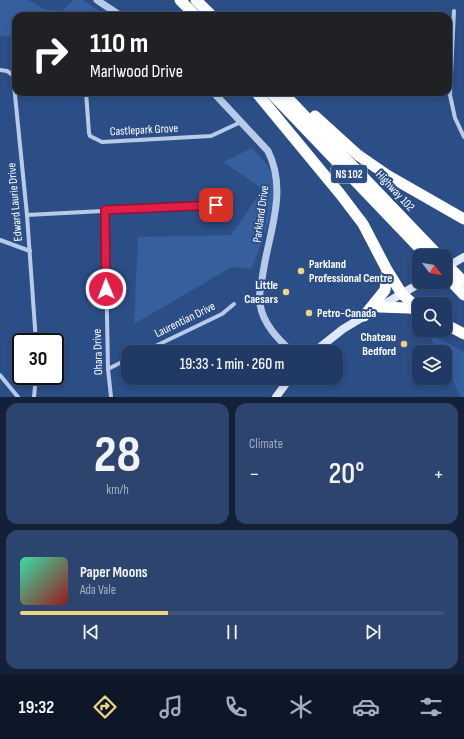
<!DOCTYPE html>
<html lang="en">
<head>
<meta charset="utf-8">
<style>
	body { margin:0; font-family:"Sofia Sans Condensed",sans-serif; background:#2d456e; color:#f1f3f6; height:100vh; display:flex; flex-direction:column; font-size:15px; white-space:nowrap }
	* { box-sizing:border-box; margin:0 }
	p { font-size:13px; color:#a2adbf }
	.icon { flex:none; width:22px; height:22px; fill:none; stroke:currentColor; stroke-width:2; stroke-linecap:round; stroke-linejoin:round }
	.map { position:relative; height:397px; overflow:hidden }
	.sheet { display:flex; flex-direction:column; gap:6px; padding:6px; background:#122038; flex:1 }
	.sheet>* { flex:none }
	.guide { position:absolute; left:12px; top:12px; width:440px; height:84px; border-radius:12px; box-shadow:0 2px 6px #0003,0 0 0 1px #3d5479; background:#202124; color:#fff; overflow:hidden }
	.needle { width:26px; rotate:121deg }
	.buttons { position:absolute; left:412px; top:249px; display:grid; gap:8px }
	.buttons a { display:grid; place-items:center; width:40px; height:40px; border-radius:8px; background:#203a65; box-shadow:0 2px 6px #0003,0 0 0 1px #3d5479; font-size:20px }
	.speed { position:absolute; left:12px; top:333px; display:flex; gap:8px; font-size:20px; font-weight:700; text-align:center }
	.speed>* { display:grid; place-content:center; width:52px; height:52px; border-radius:50%; background:#203a65; box-shadow:0 2px 6px #0003,0 0 0 1px #3d5479; line-height:1 }
	.speed .limit { border:2px solid #111; border-radius:6px; background:#fff; color:#111 }
	.pin { position:absolute; display:grid; place-items:center; width:34px; height:34px; color:#fff; margin:-17px; border-radius:8px; box-shadow:0 2px 6px #0006 }
	.me { position:absolute; width:44px; margin:-22px; rotate:359deg; stroke-linejoin:round; filter:drop-shadow(0 0 3px #0008) }
	.turn { display:flex; align-items:center; gap:14px; height:84px; padding:0 12px; font-size:18px }
	.turn .icon { width:52px; height:52px; stroke-width:2.5 }
	.turn b { display:block; font-size:28px; line-height:34px }
	.big { font-size:30px; font-weight:600; line-height:1.1 }
	.sheet .tile { flex:1; display:flex; flex-direction:column; justify-content:center; gap:6px; min-width:0; padding:0 14px; border-radius:12px; background:#2d456e }
	.sheet .dial { align-items:center; gap:0 }
	.dial b { font-size:52px; line-height:1 }
	.song { display:flex; align-items:center; gap:12px }
	.cover { width:48px; height:48px; border-radius:6px; background:linear-gradient(135deg,hsl(160 70% 55%),hsl(0 70% 35%)) }
	.played { height:4px; border-radius:2px; background:linear-gradient(90deg,#edd480 35%,#3d5479 35%) }
	.keys { display:flex; justify-content:space-around; direction:ltr }
	.heat { display:flex; justify-content:space-between; align-items:center; font-size:22px; direction:ltr }
	.sheet .tiles { flex:1; display:grid; gap:6px; grid-template-columns:1fr 1fr }
	.tile:last-child { grid-column:span 2 }
	.trip { position:absolute; left:121px; top:345px; width:222px; height:40px; border-radius:12px; background:#203a65; box-shadow:0 2px 6px #0003,0 0 0 1px #3d5479; font-weight:600; line-height:40px; text-align:center }
	.tabs { display:flex; height:64px; justify-content:space-around; align-items:center; background:#0d1728; color:#a2adbf }
	.tabs .icon { width:28px; height:28px }
	.tabs .on { color:#edd480 }
	.tabs b { font-size:18px; color:#f1f3f6 }
	.map>svg:first-child { display:block }
	.green { fill:#365f9e }
	.lines { fill:none; stroke-linecap:round; stroke-linejoin:round }
	.minor { stroke:#b7cae7; stroke-width:4 }
	.tertiary { stroke:#b7cae7; stroke-width:7 }
	.secondary { stroke:#e1e9f7; stroke-width:8 }
	.motorway { stroke:#fff; stroke-width:11 }
	.motorway-bridge { stroke:#fff; stroke-width:11 }
	.route-casing { stroke:#92132f; stroke-width:10 }
	.route { stroke:#e11d48; stroke-width:7 }
	.poi-dot { fill:#edd480; stroke:#2b4e87; stroke-width:1.5 }
	.labels { text-anchor:middle; dominant-baseline:central; stroke-width:4; stroke-linejoin:round; paint-order:stroke }
	.shield { fill:#2b4e87; stroke:#bfcadb; stroke-width:1 }
	.shield-label { font-size:11px; font-weight:bold; fill:#fff }
	.street-label { font-size:12px; fill:#fff; stroke:#2b4e87 }
	.poi-label { font-size:12px; font-weight:bold; fill:#fff; stroke:#2b4e87; text-anchor:start }
</style>
</head>
<body>
<div class="map">
<svg width="464" height="397" viewBox="0 0 464 397">
	<rect width="100%" height="100%" fill="#2b4e87"/>
	<g class="green">
		<polygon points="0,0 28,0 44,9 63,11 73,0 83,0 106,16 16,16 16,36 0,36"/>
		<path d="M252,148C258,155 267,163 271,172C282,196 261,245 251,269L232,267L134,324L138,237L231,235L263,189L223,162Z"/>
		<polygon points="428,333 464,352 464,397 461,397 445,365 445,352 438,352"/>
	</g>
	<g class="lines">
		<g class="minor">
			<polyline points="454,11 450,95 455,118 464,137"/>
			<polyline points="0,70 7,71 13,75 27,215 36,342"/>
			<polyline points="86,92 89,133 90,136 102,142 211,136 241,122"/>
			<polyline points="105,210 108,369 111,397"/>
			<polyline points="27,215 216,205"/>
			<polyline points="0,240 30,251"/>
			<polyline points="143,352 222,314 234,304"/>
			<polyline points="108,369 128,359"/>
			<polyline points="0,375 18,397"/>
			<polyline points="34,397 36,376"/>
		</g>
		<g class="tertiary">
			<polyline points="97,0 121,16"/>
			<path d="M213,92L268,151C289,193 267,236 262,280C261,287 258,297 260,304C263,324 278,339 292,352"/>
		</g>
		<g class="secondary">
			<polyline points="445,268 464,257"/>
			<polyline points="379,307 422,282"/>
			<polyline points="314,352 343,329 368,314"/>
			<polyline points="276,397 290,378"/>
		</g>
		<g class="motorway">
			<polyline points="180,0 196,16"/>
			<polyline points="196,0 212,16"/>
			<polyline points="256,92 341,195 363,224 387,270 402,294 419,309"/>
			<polyline points="270,92 427,256"/>
			<polyline points="282,92 439,256"/>
			<polyline points="315,116 358,155 387,175 464,219"/>
			<polyline points="445,275 464,295"/>
			<polyline points="379,307 409,308 418,310"/>
			<polyline points="364,316 385,290 387,270"/>
			<polyline points="445,324 464,334"/>
		</g>
		<polyline class="motorway-bridge" points="445,263 463,281"/>
	</g>
	<g class="lines">
		<defs>
			<polyline id="route" points="106,289 105,210 216,205"/>
		</defs>
		<use href="#route" class="route-casing"/>
		<use href="#route" class="route"/>
	</g>
	<g class="poi-dot">
		<circle cx="301" cy="271" r="4"/>
		<circle cx="286" cy="292" r="4"/>
		<circle cx="309" cy="313" r="4"/>
		<circle cx="404" cy="344" r="4"/>
	</g>
	<g class="labels">
		<rect class="shield" x="331" y="165" width="36" height="18" rx="3"/>
		<g class="shield-label">
			<text x="349" y="174">NS 102</text>
		</g>
		<g class="street-label">
			<text transform="translate(144 130) rotate(-3)">Castlepark Grove</text>
			<text transform="translate(395 191) rotate(47)">Highway 102</text>
			<text transform="translate(15 202) rotate(-95)">Edward Laurie Drive</text>
			<text transform="translate(261 214) rotate(-82)">Parkland Drive</text>
			<text transform="translate(185 320) rotate(-26)">Laurentian Drive</text>
			<text transform="translate(98 352) rotate(-92)">Ohara Drive</text>
		</g>
		<g class="poi-label">
			<text x="309" y="264">Parkland<tspan x="309" dy="14">Professional Centre</tspan></text>
			<text x="278" y="285" text-anchor="end">Little<tspan x="278" dy="14">Caesars</tspan></text>
			<text x="317" y="313">Petro-Canada</text>
			<text x="396" y="337" text-anchor="end">Chateau<tspan x="396" dy="14">Bedford</tspan></text>
		</g>
	</g>
</svg>
<div class="buttons">
<a><svg class="needle" viewBox="-14 -14 28 28"><path d="M0-13l5 13h-10z" fill="#e53935"/><path d="M0 13l5-13h-10z" fill="#a2adbf"/></svg></a>
<a><svg class="icon" aria-label="search" viewBox="0 0 24 24"><circle cx="10" cy="10" r="6"/><path d="M15 15l6 6"/></svg></a>
<a><svg class="icon" aria-label="layers" viewBox="0 0 24 24"><path d="M12 4l9 5-9 5-9-5zM3 14l9 5 9-5"/></svg></a>
</div>
<div class="speed"><div class="limit">30</div></div>
<div class="pin" style="left:216px;top:205px;background:#d93025"><svg class="icon" aria-label="arrive" viewBox="0 0 24 24"><path d="M6 21V4h12l-3 4 3 4H6"/></svg></div>
<svg class="me" style="left:106px;top:289px" viewBox="-20 -20 40 40"><circle r="17" fill="#e11d48" stroke="#fff" stroke-width="3"/><path d="M0-11L8 9 0 5-8 9z" fill="#fff"/></svg>
<div class="trip">19:33 · 1 min · 260 m</div>
<div class="guide">
<div class="turn"><svg class="icon" aria-label="right" viewBox="0 0 24 24"><path d="M7 20v-9h11M14 6l5 5-5 5"/></svg><div><b>110 m</b>Marlwood Drive</div></div>
</div>
</div>
<section class="sheet">
<div class="tiles">
<div class="tile dial"><b>28</b><p>km/h</p></div>
<div class="tile"><p>Climate</p>
<div class="heat"><a>−</a><b class="big">20°</b><a>+</a></div>
</div>
<div class="tile">
<div class="song"><i class="cover"></i><div><b>Paper Moons</b><p>Ada Vale</p></div></div>
<div class="played"></div>
<div class="keys"><svg class="icon" aria-label="previous" viewBox="0 0 24 24"><path d="M18 5L8 12l10 7zM5 5v14"/></svg><svg class="icon" aria-label="pause" viewBox="0 0 24 24"><path d="M8 5v14M16 5v14"/></svg><svg class="icon" aria-label="next" viewBox="0 0 24 24"><path d="M6 5l10 7-10 7zM19 5v14"/></svg></div>
</div>
</div>
</section>
<nav class="tabs">
<b>19:32</b>
<svg class="icon on" aria-label="directions" viewBox="0 0 24 24"><path d="M12 3l9 9-9 9-9-9zM9 14v-3h6M13 9l2 2-2 2"/></svg>
<svg class="icon" aria-label="music" viewBox="0 0 24 24"><path d="M9 18V5l10-2v13"/><circle cx="6" cy="18" r="3"/><circle cx="16" cy="16" r="3"/></svg>
<svg class="icon" aria-label="phone" viewBox="0 0 24 24"><path d="M5 4h4l2 5-3 2q2 4 5 5l2-3 5 2v4C11 20 4 13 5 4z"/></svg>
<svg class="icon" aria-label="climate" viewBox="0 0 24 24"><path d="M12 3v18M4 7l16 10M4 17L20 7"/></svg>
<svg class="icon" aria-label="car" viewBox="0 0 24 24"><path d="M5 17H2v-5l4-1 3-4h7l3 4 3 1v5h-3M9 17h6M6 11h13"/><circle cx="7" cy="17" r="2"/><circle cx="17" cy="17" r="2"/></svg>
<svg class="icon" aria-label="filters" viewBox="0 0 24 24"><path d="M4 7h16M4 17h16"/><circle cx="9" cy="7" r="2"/><circle cx="15" cy="17" r="2"/></svg>
</nav>
</body>
</html>
